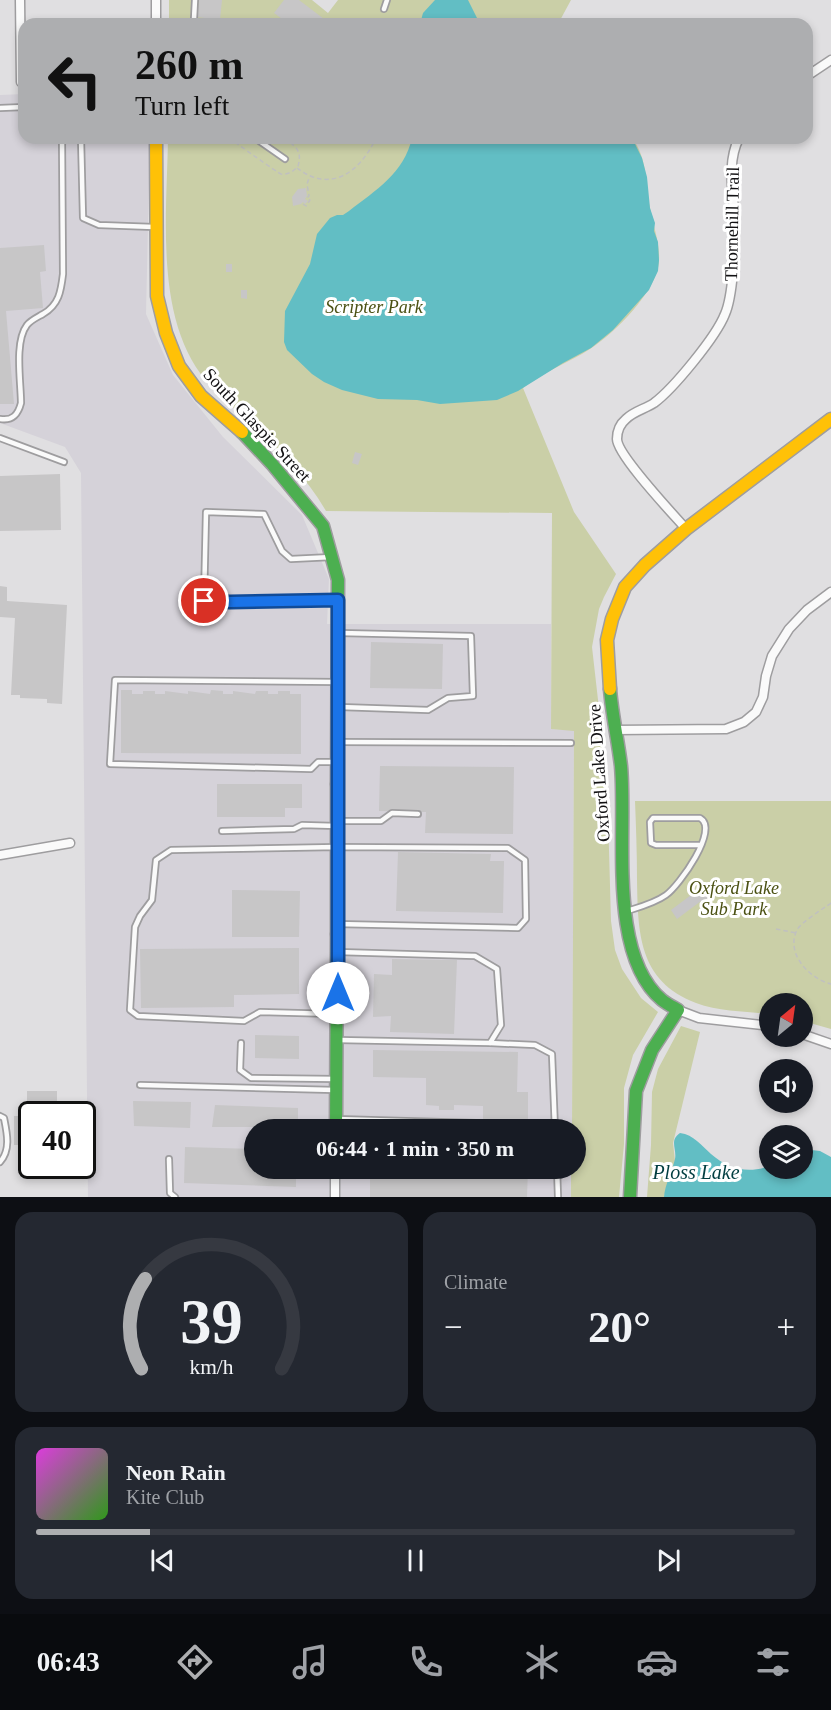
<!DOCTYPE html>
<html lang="en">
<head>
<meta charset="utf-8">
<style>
	body { margin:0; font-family:"Times New Roman",serif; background:#242831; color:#f1f3f6; height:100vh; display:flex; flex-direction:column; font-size:22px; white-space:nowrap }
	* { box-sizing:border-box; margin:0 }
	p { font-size:20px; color:#9ea1a6 }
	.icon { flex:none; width:33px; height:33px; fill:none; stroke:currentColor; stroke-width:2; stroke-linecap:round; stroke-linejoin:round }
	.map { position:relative; height:1197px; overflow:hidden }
	.drawer { display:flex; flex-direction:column; gap:15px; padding:15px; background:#0d0f14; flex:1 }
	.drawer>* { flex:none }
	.top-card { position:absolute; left:18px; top:18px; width:795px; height:126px; border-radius:18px; box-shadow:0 3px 9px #0003; background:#adaeb0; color:#111; overflow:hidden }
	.needle { width:39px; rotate:29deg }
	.controls { position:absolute; left:759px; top:993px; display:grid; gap:12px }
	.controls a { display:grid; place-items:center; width:54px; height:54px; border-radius:50%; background:#171b24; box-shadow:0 3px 9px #0003; font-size:30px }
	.speed { position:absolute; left:18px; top:1101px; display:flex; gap:12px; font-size:30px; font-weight:700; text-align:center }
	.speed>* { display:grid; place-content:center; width:78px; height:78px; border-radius:50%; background:#171b24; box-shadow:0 3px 9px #0003; line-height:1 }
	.speed .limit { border:3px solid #111; border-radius:9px; background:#fff; color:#111 }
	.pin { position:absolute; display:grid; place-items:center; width:51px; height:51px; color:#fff; margin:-26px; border:3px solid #fff; border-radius:50%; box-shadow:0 2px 6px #0007 }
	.me { position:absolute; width:66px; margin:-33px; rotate:0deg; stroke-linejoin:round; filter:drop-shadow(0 0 4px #0008) }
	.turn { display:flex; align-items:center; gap:21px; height:126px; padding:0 18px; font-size:27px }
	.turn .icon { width:78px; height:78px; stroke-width:2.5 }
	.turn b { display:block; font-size:42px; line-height:51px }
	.big { font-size:45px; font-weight:800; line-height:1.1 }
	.drawer .widget { flex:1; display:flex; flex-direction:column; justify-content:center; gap:9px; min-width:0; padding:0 21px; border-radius:18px; background:#242831 }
	.drawer .dial { align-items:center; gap:0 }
	.dial svg { height:156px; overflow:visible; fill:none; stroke:#363941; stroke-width:7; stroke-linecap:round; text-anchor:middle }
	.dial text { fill:#f1f3f6; stroke:none }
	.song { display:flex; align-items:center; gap:18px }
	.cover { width:72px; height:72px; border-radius:9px; background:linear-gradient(135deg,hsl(300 70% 55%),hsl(110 70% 35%)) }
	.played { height:6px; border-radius:3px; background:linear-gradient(90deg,#adaeb0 15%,#363941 15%) }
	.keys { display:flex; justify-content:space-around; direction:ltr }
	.heat { display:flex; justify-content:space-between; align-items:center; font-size:33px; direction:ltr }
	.drawer .tiles { flex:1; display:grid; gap:15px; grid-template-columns:1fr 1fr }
	.widget:last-child { grid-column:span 2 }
	.trip { position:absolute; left:244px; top:1119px; width:342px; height:60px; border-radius:30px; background:#171b24; box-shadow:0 3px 9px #0003; font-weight:800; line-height:60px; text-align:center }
	.menu { display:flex; height:96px; justify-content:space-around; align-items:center; background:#090b0e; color:#9ea1a6 }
	.menu .icon { width:42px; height:42px }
	.menu .active { color:#adaeb0 }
	.menu b { font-size:27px; color:#f1f3f6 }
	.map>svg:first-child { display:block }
	.built { fill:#d5d2d9 }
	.green { fill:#cacfa7 }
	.water { fill:#62bec4 }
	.building { fill:#c7c6c7 }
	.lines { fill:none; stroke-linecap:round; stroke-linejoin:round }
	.lane-casing { stroke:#9e9d9f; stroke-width:8 }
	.street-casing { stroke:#9e9d9f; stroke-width:11 }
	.fast-casing { stroke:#9e9d9f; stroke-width:15 }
	.slow-casing { stroke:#9e9d9f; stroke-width:15 }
	.jam-casing { stroke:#9e9d9f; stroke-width:15 }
	.path { stroke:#c0c0c0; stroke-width:1.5; stroke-dasharray:4.5 3; stroke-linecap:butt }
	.lane { stroke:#fafafa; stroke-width:4.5 }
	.street { stroke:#fafafa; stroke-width:8 }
	.fast { stroke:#4caf50; stroke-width:12 }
	.slow { stroke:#ffc107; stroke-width:12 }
	.jam { stroke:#c62828; stroke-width:12 }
	.route-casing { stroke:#114b97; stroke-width:15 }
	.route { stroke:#1a73e8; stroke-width:10 }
	.labels { text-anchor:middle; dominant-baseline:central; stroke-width:6; stroke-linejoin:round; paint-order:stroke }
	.street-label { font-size:18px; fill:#121113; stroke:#fff }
	.park-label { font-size:18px; font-style:italic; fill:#4b5113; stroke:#fff }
	.water-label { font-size:20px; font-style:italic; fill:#023e41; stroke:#fff }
</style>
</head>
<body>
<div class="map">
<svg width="831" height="1197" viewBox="0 0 831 1197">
	<rect width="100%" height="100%" fill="#e0dfe1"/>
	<polygon class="built" points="24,94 24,138 150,138 146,314 173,375 223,437 302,515 329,579 327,624 551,624 551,729 574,730 572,1129 255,1130 255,1168 571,1169 571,1197 88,1197 81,473 65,447 0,423 0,95"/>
	<g class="green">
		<polygon points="169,0 312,0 328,13 338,0 571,0 558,24 169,24"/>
		<path d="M168,138H632C648,159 645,183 650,208C653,226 660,242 659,261C657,291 615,333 590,349C569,363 543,371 523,388L574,512L616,574L604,597L599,609L592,647L607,779L611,921L615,950L622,969L641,998L658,1012L633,1055L624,1088V1144L619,1197H571V1169L576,1168V1130L572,1129L574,731L551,729L552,513L326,511C297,461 252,427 212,387C153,327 167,216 168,138Z"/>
		<path d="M635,801H831V1029L803,1021L802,1004H770L769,1014C746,1011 719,1012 696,1003C638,981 638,932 637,880C637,853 636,827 635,801Z"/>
		<polygon points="681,1026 700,1032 673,1143 675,1161 664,1197 647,1197 651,1145 652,1092 658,1069"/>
	</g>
	<g class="water">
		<polygon points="435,0 468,0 480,24 420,24 423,13"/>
		<path d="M412,138H632L642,158L647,177L650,208L655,223L654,231L658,242L659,260L658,271L649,290L613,330L591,348L563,363L518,391L497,400L440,404L417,400L378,399L342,390L324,382L312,374L287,350L284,342L285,311L310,264L317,234L330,218L337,215H343L349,211C376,190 404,173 412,138Z"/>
		<path d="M680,1133C694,1135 701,1145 711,1154C728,1169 748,1174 769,1166L770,1168H802L803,1149L820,1151L831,1157V1197H664C665,1184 672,1172 675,1159C677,1148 669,1141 680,1133Z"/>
	</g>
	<g class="building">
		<polygon points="199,0 222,0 220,20 197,17"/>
		<polygon points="284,0 299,0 328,22 327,24 289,24 274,13"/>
		<polygon points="306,188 307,196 305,199 308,201 305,204 303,202 301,204 293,206 292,197 298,189"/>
		<polygon points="44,245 46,271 40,272 43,308 6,311 14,404 0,404 0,248"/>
		<rect x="226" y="264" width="6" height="8"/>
		<polygon points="241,290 247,290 247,299 241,298"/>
		<polygon points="355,452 362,454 358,465 352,463"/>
		<polygon points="60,474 61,530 0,531 0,476"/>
		<polygon points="0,586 7,587 7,601 67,605 62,704 47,703 47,699 20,698 20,695 11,695 15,618 0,617"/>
		<polygon points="371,642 443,644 442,689 370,688"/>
		<polygon points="121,690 132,690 132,694 143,694 143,691 155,691 155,694 165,694 165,691 188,694 188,691 210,694 211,690 223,691 223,694 233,694 233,691 255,694 256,691 268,691 268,694 278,694 278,691 290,691 290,694 301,694 301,754 121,753"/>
		<polygon points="380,766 514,767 513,834 425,833 426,812 379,811"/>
		<polygon points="217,784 302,784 302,808 285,808 285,817 217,817"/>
		<polygon points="398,852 491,854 490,861 504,861 503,913 396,911"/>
		<polygon points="703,886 711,897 702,903 701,901 677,919 671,910"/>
		<polygon points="232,890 300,891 299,937 232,937"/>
		<polygon points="299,948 299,994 234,995 234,1007 141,1008 140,949"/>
		<polygon points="392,959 457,960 454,1034 390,1032 391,1016 373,1017 374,974 392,975"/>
		<polygon points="255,1035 299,1036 299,1059 255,1058"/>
		<polygon points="373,1050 518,1052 517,1092 528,1092 528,1130 483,1130 483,1106 454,1105 454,1110 439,1110 439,1106 426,1105 426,1078 373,1077"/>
		<polygon points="27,1091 57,1091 57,1114 32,1114 32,1145 14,1145 14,1116 27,1116"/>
		<polygon points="133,1101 191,1102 190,1128 134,1126"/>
		<polygon points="215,1105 298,1108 298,1127 212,1127"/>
		<polygon points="185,1147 255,1149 255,1168 296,1168 296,1187 184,1183"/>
		<polygon points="370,1168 528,1168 527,1197 370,1197"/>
	</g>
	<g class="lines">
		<defs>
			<g id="lane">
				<polyline points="384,9 387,0"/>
				<polyline points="191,24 194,19 195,0"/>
				<polyline points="0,108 24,107"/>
				<polyline points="81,138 83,218 99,225 154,227"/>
				<polyline points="255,138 285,159"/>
				<path d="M0,419C12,421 18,415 21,403C21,382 14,342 27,325C31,320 38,317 43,314C59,305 61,291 63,274L62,138"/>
				<polyline points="0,438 64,462"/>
				<polyline points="332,557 291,559 282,551 264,514 206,512 204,601 230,602 338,600"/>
				<polyline points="340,633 471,636 473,696 448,698 428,710 340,707"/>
				<polyline points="340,742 571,743"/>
				<polyline points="335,762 318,762 311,769 110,764 115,680 338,682"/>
				<polyline points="337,821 381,821 392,813 418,814"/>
				<polyline points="222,831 294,829 302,825 337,826"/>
				<path d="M627,911C640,907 655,903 666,895C679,886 720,829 700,818H653L650,822L651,843L656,845H701"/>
				<polyline points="335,1014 260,1012 244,1021 138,1016 130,1010 135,927 140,916 152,900 156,860 171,850 337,847 508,848 525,860 526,919 518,928 337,924"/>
				<polyline points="338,1040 490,1043 501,1025 497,969 475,956 338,952"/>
				<polyline points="241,1043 240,1070 251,1078 336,1079"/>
				<polyline points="490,1043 535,1045 552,1054 555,1130"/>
				<polyline points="140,1085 335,1090"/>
				<path d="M0,1116L4,1118C7,1133 11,1150 0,1162"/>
				<polyline points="336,1119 476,1123"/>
				<polyline points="169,1159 170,1193 175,1197"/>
				<polyline points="557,1168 558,1197"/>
			</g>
			<g id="street">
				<polyline points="20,0 21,82"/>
				<polyline points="156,24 156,0"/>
				<polyline points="807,76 831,60"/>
				<path d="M686,529C673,514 617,455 617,439C617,432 620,424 626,419C634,411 645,409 654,403C673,389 716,337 725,314C733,296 735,249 735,228C735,198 725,166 739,138"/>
				<polyline points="615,730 726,729 744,722 756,712 763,697 766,676 772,656 789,629 807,610 831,592"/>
				<polyline points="0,855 70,843"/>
				<polyline points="678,1010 699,1018 770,1026"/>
				<polyline points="802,1034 831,1044"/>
				<polyline points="335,1197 335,1168"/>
			</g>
			<g id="fast">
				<polyline points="242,432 272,464 323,526 338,580 337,784"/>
				<path d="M610,689C612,715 618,740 621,766C627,831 607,954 662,1000C667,1004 673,1007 678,1010L652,1050L636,1091L630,1197"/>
				<polyline points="336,1130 337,934"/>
			</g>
			<g id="slow">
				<polyline points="156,138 157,296 166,333 179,366 201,396 242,432"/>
				<polyline points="610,689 607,640 612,619 625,587 645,565 686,529 831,419"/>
			</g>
			<polyline id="jam" points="337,934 337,784"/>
		</defs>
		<use href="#lane" class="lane-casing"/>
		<use href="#street" class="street-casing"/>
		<use href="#fast" class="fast-casing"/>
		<use href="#slow" class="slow-casing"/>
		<use href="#jam" class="jam-casing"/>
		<g class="path">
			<path d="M229,138C236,143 278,173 281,174C288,175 294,171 298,166C303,150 294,144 281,138"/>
			<path d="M297,168C331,194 360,172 376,138"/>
			<polyline points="303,204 306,206 310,200 307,198 309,196 307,184 309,178"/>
			<path d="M831,903C823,909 801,922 797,930C785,954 810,979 831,984"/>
			<polyline points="776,929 796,933"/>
		</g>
		<use href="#lane" class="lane"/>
		<use href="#street" class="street"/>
		<use href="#fast" class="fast"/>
		<use href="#slow" class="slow"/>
		<use href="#jam" class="jam"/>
	</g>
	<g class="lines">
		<defs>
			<polyline id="route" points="204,601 230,602 338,600 338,993"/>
		</defs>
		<use href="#route" class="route-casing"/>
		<use href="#route" class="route"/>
	</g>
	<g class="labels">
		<g class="street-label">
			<text transform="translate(732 224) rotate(-89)">Thornehill Trail</text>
			<text transform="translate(257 425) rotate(47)">South Glaspie Street</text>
			<text transform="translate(599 773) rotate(-94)">Oxford Lake Drive</text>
		</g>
		<g class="park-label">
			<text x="374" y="307">Scripter Park</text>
			<text x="734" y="888">Oxford Lake<tspan x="734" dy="21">Sub Park</tspan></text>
		</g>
		<g class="water-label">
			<text x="696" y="1172">Ploss Lake</text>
		</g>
	</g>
</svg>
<div class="controls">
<a><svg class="needle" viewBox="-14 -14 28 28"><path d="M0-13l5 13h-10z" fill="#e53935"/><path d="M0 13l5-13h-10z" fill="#9ea1a6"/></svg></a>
<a><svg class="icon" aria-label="sound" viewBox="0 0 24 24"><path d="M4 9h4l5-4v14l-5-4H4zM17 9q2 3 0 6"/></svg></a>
<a><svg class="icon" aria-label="layers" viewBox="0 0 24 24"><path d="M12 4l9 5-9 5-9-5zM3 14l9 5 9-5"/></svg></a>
</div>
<div class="speed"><div class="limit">40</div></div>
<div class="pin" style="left:204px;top:601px;background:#d93025"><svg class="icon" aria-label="arrive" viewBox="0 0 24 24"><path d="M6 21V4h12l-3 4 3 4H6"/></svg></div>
<svg class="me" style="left:338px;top:993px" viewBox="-20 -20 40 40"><circle r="19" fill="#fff"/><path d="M0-13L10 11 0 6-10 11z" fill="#1a73e8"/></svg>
<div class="trip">06:44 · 1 min · 350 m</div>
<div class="top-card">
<div class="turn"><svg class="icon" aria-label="left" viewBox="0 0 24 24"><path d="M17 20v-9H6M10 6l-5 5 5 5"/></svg><div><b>260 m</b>Turn left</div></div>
</div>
</div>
<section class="drawer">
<div class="tiles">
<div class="widget dial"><svg viewBox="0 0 100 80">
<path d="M14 69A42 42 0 1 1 86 69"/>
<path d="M14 69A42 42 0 0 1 16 23" stroke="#adaeb0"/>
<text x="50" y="56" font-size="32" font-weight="700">39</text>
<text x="50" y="72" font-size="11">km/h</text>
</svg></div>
<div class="widget"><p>Climate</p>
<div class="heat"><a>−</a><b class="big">20°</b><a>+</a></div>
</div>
<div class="widget">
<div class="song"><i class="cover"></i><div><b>Neon Rain</b><p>Kite Club</p></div></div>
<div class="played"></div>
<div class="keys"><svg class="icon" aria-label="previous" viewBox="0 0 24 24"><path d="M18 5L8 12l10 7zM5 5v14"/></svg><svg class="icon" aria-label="pause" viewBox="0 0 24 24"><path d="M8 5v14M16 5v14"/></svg><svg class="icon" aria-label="next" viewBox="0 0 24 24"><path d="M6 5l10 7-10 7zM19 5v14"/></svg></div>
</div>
</div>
</section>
<nav class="menu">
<b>06:43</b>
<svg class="icon active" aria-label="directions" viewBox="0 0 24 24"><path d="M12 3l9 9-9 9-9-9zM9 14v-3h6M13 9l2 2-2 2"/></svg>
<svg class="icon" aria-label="music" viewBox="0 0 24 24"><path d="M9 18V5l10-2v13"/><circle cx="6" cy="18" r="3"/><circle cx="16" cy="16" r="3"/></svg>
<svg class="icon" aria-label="phone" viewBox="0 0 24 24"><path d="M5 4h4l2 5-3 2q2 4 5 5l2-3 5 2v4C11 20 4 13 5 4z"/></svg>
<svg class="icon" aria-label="climate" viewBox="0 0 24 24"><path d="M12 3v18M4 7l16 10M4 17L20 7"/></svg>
<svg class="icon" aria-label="car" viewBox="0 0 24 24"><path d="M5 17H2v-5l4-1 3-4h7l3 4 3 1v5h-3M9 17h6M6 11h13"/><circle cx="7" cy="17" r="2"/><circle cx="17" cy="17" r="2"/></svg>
<svg class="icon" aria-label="filters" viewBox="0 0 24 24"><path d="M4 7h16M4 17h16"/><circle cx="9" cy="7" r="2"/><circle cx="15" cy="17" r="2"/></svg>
</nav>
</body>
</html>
